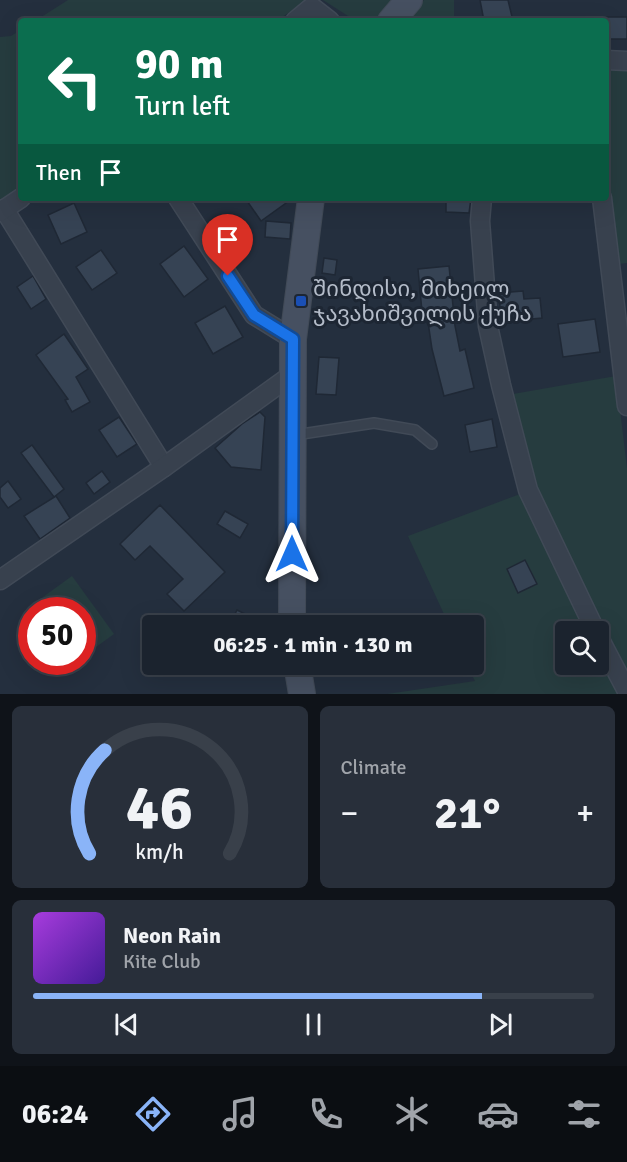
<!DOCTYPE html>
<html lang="en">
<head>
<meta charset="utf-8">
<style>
	body { margin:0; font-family:Signika,"Noto Sans Georgian",sans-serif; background:#282f3a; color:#f1f3f6; height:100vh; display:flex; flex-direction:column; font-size:22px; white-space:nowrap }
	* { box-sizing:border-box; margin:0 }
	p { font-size:20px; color:#a0a4aa }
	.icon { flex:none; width:33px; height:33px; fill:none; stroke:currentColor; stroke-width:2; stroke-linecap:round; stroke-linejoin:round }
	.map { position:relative; height:694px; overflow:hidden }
	.panel { display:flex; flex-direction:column; gap:12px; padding:12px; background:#0f1319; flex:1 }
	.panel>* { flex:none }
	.banner { position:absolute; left:18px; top:18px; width:591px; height:183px; border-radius:6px; box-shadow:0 6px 24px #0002,0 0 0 2px #39404a; background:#0b6e4f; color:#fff; overflow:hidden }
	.controls { position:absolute; left:555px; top:621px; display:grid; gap:12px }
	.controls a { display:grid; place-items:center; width:54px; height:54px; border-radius:6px; background:#1b232e; box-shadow:0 6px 24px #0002,0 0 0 2px #39404a; font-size:30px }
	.speed { position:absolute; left:18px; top:597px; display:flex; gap:12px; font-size:30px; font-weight:700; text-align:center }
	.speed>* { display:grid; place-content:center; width:78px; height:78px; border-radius:50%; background:#1b232e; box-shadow:0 6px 24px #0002,0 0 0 2px #39404a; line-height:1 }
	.speed .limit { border:9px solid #d22; background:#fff; color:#111 }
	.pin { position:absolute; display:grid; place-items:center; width:51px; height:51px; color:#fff; margin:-62px -26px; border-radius:50% 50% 50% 0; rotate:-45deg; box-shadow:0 0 6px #0007 }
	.pin .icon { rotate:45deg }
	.me { position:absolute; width:66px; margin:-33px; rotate:0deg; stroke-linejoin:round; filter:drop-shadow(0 0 4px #0008) }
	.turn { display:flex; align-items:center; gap:21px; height:126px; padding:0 18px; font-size:27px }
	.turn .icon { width:78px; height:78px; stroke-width:2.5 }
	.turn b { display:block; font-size:42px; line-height:51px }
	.then { display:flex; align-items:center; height:57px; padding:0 18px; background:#0003; gap:12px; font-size:22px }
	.big { font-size:45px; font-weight:700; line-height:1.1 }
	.panel .tile { flex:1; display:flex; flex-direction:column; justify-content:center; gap:9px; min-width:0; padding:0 21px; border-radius:9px; background:#282f3a }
	.panel .dial { align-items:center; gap:0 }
	.dial svg { height:156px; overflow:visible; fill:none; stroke:#39404a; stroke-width:7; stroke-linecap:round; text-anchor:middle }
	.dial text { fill:#f1f3f6; stroke:none }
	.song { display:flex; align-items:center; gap:18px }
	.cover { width:72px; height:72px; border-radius:9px; background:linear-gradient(135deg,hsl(280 70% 55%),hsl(260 70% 35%)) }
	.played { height:6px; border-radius:3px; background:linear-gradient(90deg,#8ab4f8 80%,#39404a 80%) }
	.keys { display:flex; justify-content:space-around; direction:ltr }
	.heat { display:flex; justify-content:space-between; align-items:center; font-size:33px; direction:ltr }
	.panel .tiles { flex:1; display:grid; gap:12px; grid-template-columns:1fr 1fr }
	.tile:last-child { grid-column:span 2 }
	.trip { position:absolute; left:142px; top:615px; width:342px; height:60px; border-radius:6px; background:#1b232e; box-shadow:0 6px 24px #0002,0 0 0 2px #39404a; font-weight:700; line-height:60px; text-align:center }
	.tabs { display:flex; height:96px; justify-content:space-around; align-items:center; background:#0b0e12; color:#a0a4aa }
	.tabs .icon { width:42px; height:42px }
	.tabs .selected { color:#8ab4f8 }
	.tabs b { font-size:27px; color:#f1f3f6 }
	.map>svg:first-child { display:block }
	.green { fill:#263c3f }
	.building { fill:#364354; stroke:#1f2835; stroke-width:1.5 }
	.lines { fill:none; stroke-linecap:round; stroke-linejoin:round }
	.service-casing { stroke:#414a57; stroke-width:12 }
	.minor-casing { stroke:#414a57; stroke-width:21 }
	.secondary-casing { stroke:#414a57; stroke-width:28 }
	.service { stroke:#38414e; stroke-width:9 }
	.minor { stroke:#38414e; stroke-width:18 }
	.secondary { stroke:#465061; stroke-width:26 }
	.route-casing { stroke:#114b97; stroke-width:15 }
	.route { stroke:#1a73e8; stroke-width:10 }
	.transit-dot { fill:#1a4fb4; stroke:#1d2633; stroke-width:2 }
	.labels { text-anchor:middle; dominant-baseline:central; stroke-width:6; stroke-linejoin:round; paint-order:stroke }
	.poi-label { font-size:22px; fill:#b4bcc9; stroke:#1d2633; text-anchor:start }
</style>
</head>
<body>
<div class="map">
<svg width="627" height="694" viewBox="0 0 627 694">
	<rect width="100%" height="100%" fill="#242f3e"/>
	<g class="green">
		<polygon points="68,0 308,0 276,21 35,21"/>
		<polygon points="323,0 393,0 378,21 356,21"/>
		<polygon points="424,0 454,0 454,21 407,21"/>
		<polygon points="21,30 21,189 0,203 0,37 11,36"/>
		<polygon points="606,60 627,61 627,263 610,265 606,198"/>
		<polygon points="616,376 627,468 627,678 541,505 513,394"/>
		<polygon points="523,493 596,631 566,632 566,664 598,664 599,636 627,694 387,694 475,681 467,665 474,664 474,626 449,625 408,536"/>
		<polygon points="72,576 114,634 85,655 83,651 82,610 53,610 43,597"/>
	</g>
	<g class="building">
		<polygon points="480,0 508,0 513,21 484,21"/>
		<rect x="606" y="17" width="21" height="22"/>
		<polygon points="245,198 293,198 261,221"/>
		<polygon points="446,198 471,198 469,213 446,212"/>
		<polygon points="74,203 87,232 61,244 48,215"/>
		<polygon points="266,221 291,223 290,239 265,237"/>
		<polygon points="184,246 208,279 184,297 160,264"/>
		<polygon points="101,250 117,273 92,290 76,267"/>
		<polygon points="324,258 337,260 335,275 322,273"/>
		<polygon points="449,266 455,326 460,351 465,349 474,388 444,396 432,349 428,322 423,322 418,269"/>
		<polygon points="33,276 46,299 31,309 17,287"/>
		<polygon points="523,291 524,299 540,298 542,318 501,322 499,293"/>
		<polygon points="225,306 243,337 213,354 195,323"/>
		<polygon points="595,319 600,352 563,357 558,324"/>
		<polygon points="64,334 88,369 76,377 90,402 72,412 65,400 68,399 36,355"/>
		<polygon points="319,357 339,358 336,395 316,394"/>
		<polygon points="260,412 265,417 261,470 231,467 215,448 242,424"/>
		<polygon points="119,417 137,444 117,457 99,430"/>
		<polygon points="492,419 497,447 470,452 465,425"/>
		<polygon points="32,445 64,489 54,497 21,453"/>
		<polygon points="102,471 110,482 94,494 86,483"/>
		<polygon points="8,481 21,499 8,508 0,497 0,488"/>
		<polygon points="56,496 70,518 40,539 24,516"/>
		<polygon points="160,505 225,572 184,611 167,594 183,579 150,546 135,560 120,544"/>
		<polygon points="225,511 248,524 240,538 217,524"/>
		<polygon points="525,560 537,584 518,593 507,569"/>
		<polygon points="237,610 269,626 229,626"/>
	</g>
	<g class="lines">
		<defs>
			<polyline id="service" points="295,435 374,423 415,430 432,444"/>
			<g id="minor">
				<polyline points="295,21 312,7 330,21"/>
				<polyline points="606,60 627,61"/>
				<polyline points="178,198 254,315 293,339"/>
				<polyline points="482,198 480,221 488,326 501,385 528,490 596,632"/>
				<polyline points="602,198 627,406"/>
				<polyline points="4,209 164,467"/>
				<polyline points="0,212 21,198"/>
				<polyline points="0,580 164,467 293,374"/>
				<polyline points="598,636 627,691"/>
			</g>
			<g id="secondary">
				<polyline points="391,21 409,0"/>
				<polyline points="292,626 293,339 311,198"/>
				<polyline points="297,664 302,694"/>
			</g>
		</defs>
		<use href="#service" class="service-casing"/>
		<use href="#minor" class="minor-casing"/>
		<use href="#secondary" class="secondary-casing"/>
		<use href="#service" class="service"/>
		<use href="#minor" class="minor"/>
		<use href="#secondary" class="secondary"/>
	</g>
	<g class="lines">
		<defs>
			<polyline id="route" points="228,276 254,315 293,339 292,554"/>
		</defs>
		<use href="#route" class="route-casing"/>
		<use href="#route" class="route"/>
	</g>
	<rect class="transit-dot" x="295" y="295" width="12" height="12" rx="3"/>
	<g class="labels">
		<g class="poi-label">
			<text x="313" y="288">შინდისი, მიხეილ<tspan x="313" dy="25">ჯავახიშვილის ქუჩა</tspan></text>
		</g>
	</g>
</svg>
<div class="controls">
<a><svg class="icon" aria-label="search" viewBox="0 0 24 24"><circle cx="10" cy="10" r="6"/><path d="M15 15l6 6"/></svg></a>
</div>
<div class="speed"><div class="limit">50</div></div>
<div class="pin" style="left:228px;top:276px;background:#d93025"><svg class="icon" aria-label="arrive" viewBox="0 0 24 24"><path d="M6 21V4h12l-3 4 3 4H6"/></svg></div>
<svg class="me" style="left:292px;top:554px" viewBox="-20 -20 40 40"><path d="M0-17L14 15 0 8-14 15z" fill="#1a73e8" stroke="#fff" stroke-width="4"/></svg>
<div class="trip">06:25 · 1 min · 130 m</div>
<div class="banner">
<div class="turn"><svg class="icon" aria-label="left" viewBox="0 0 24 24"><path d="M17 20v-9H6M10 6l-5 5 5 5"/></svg><div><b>90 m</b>Turn left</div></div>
<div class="then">Then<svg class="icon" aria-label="arrive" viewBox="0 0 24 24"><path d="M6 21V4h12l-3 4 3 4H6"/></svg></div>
</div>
</div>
<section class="panel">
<div class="tiles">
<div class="tile dial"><svg viewBox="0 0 100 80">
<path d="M14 69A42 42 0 1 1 86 69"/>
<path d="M14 69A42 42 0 0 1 22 16" stroke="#8ab4f8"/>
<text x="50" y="56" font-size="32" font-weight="700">46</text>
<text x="50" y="72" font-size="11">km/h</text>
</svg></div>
<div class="tile"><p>Climate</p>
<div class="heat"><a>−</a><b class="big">21°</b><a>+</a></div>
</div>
<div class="tile">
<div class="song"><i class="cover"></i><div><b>Neon Rain</b><p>Kite Club</p></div></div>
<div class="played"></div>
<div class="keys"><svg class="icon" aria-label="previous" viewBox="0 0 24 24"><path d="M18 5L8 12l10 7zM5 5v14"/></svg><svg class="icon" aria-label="pause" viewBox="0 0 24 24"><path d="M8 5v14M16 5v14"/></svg><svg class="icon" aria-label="next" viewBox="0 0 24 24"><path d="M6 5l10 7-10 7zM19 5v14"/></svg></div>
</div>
</div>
</section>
<nav class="tabs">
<b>06:24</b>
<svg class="icon selected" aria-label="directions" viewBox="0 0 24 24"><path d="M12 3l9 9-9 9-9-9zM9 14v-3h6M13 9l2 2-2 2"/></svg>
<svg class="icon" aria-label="music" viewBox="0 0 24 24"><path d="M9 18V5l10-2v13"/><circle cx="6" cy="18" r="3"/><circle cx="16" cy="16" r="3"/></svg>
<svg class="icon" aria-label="phone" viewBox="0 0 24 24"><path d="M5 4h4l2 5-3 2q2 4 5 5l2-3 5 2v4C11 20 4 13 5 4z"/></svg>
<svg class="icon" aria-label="climate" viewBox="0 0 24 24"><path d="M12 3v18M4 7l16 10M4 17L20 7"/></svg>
<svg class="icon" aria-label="car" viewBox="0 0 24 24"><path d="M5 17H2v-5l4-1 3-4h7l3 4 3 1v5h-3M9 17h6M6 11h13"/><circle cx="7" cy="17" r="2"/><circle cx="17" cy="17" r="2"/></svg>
<svg class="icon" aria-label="filters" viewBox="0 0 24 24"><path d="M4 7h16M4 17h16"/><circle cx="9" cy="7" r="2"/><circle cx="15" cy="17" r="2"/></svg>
</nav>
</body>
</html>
